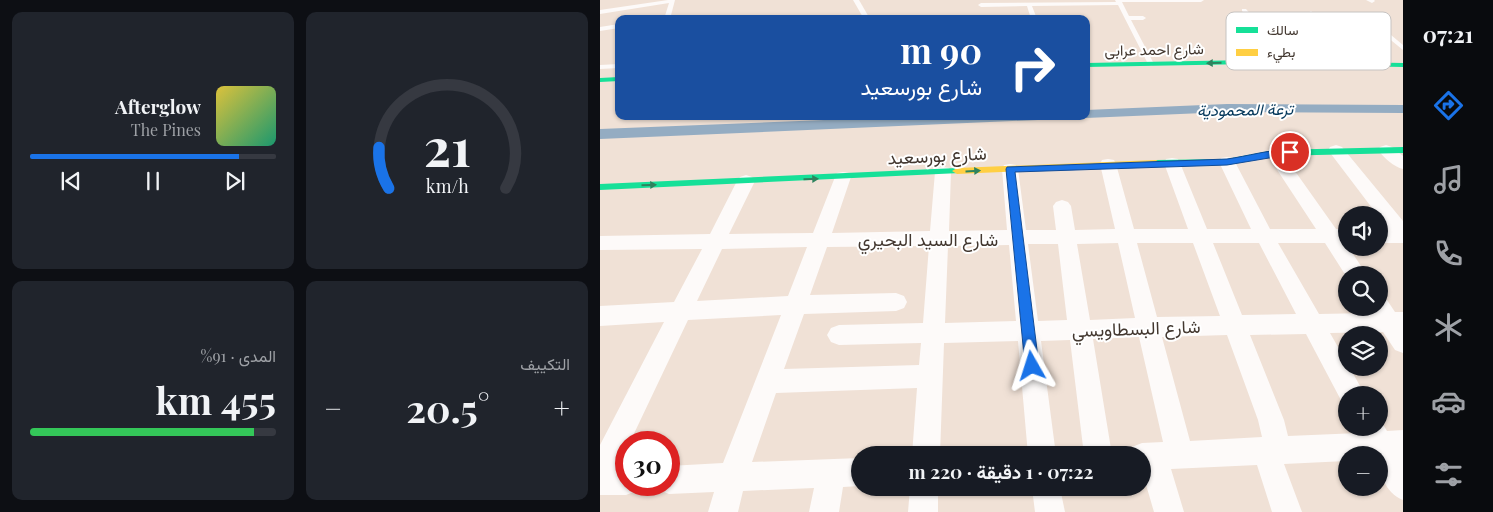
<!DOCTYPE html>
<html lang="ar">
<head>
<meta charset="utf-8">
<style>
	body { margin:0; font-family:"Playfair Display",Vazirmatn,serif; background:#20242c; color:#f1f3f6; direction:rtl; height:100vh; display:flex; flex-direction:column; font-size:19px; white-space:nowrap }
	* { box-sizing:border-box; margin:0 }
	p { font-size:16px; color:#9ea1a6 }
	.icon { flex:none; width:28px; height:28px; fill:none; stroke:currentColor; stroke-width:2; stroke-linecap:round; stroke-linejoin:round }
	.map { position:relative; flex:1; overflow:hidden; direction:ltr }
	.drawer { display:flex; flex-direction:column; gap:12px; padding:12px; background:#0d0f14; width:600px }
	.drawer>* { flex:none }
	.top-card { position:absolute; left:15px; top:15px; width:475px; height:105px; border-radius:10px; box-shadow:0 1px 4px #0004; direction:rtl; background:#1a4fa0; color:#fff; overflow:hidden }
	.tools { position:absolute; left:738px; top:206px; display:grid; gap:10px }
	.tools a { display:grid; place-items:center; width:50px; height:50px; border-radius:50%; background:#171b24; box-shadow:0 1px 4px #0004; font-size:25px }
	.speed { position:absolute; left:15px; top:431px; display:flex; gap:10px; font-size:25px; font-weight:700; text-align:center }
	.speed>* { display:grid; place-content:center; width:65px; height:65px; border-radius:50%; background:#171b24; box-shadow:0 1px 4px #0004; line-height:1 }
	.speed .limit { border:8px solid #d22; background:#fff; color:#111 }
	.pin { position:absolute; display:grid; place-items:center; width:42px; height:42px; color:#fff; margin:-21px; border:2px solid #fff; border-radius:50%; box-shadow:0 1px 5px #0007 }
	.me { position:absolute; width:55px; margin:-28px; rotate:354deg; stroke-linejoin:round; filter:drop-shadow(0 0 4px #0008) }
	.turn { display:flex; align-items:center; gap:18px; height:105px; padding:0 25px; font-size:22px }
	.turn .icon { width:65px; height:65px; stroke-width:2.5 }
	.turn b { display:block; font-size:35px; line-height:42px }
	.big { font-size:38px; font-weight:700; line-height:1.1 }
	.drawer .widget { flex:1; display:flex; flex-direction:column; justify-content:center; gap:8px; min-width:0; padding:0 18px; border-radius:10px; background:#20242c }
	.drawer .dial { align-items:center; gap:0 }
	.dial svg { height:130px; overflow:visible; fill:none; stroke:#363941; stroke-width:7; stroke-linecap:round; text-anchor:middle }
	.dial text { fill:#f1f3f6; stroke:none }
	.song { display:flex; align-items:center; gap:15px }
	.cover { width:60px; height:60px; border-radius:8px; background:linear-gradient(135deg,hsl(50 70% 55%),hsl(160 70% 35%)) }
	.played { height:5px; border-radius:2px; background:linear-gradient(90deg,#1a73e8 85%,#363941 85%) }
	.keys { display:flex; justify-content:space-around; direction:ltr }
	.heat { display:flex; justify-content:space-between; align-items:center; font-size:28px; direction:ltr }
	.charge { height:8px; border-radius:4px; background:linear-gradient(90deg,#34c759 91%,#363941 0) }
	.drawer .tiles { flex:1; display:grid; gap:12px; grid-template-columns:repeat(2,1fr) }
	.trip { position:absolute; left:251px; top:446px; width:300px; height:50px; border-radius:25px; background:#171b24; box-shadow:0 1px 4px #0004; font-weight:700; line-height:50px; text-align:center; direction:rtl }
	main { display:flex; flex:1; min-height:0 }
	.tabs { display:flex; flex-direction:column; width:90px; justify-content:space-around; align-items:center; background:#090b0e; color:#9ea1a6 }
	.tabs .icon { width:35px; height:35px }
	.tabs .current { color:#1a73e8 }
	.tabs b { font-size:22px; color:#f1f3f6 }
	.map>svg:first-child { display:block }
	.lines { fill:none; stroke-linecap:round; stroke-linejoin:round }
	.canal { fill:#94acc2; fill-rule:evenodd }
	.lane { fill:#fdfaf9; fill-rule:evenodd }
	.street { fill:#fdfaf9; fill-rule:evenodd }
	.fast { fill:#16e098; fill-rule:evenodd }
	.slow { fill:#ffcf43; fill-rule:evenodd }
	.oneway { fill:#2e835e }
	.route { fill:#1a73e8; stroke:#114b97 }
	.labels { text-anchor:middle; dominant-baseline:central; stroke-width:4; stroke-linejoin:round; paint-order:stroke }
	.far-street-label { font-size:15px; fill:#42372f; stroke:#fff }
	.far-water-label { font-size:16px; font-style:italic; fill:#04375a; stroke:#fff }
	.street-label { font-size:18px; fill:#42372f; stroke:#fff }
	.key { fill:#fff; stroke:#c6c3c1; stroke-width:1 }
	.key-label { font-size:14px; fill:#42372f }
</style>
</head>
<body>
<main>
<nav class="tabs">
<b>07:21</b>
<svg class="icon current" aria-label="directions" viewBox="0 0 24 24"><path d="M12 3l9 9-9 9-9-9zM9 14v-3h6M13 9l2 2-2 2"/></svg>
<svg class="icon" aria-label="music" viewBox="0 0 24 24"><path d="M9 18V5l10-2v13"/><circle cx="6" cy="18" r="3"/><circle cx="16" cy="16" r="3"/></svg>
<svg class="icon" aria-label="phone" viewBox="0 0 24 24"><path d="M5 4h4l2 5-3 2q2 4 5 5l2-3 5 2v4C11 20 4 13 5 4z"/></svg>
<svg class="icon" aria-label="climate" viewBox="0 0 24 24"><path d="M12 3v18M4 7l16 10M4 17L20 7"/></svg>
<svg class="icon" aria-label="car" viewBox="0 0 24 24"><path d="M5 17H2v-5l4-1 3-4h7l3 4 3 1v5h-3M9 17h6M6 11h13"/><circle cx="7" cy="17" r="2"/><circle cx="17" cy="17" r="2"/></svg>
<svg class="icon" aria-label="filters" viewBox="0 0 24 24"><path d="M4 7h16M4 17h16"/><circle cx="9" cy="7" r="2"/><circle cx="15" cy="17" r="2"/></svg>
</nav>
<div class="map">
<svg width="803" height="512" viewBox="0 0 803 512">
	<rect width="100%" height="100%" fill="#f0e1d6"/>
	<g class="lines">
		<g class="canal">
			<polygon points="627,104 803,105 803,113 627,112 486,118 480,116 486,116 486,110"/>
			<polygon points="324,116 445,116 438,120 0,139 0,129"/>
		</g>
		<g class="lane">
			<polygon points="68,0 75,0 70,19 64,19 69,3 0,14 0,10"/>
			<polygon points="253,0 259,0 270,19 264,19"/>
			<polygon points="515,0 604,0 601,2 522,2 529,16 543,16 546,18 543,20 531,20 554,64 551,66 548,64 518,5 432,6 437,19 431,19 427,6 381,7 378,5 381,3 516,2"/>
			<polygon points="766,0 774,0 775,1 772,3"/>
			<path d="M642,9H646L659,24L721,25L709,14L708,13L711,11L728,26H773L785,30L803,45V50L781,32L773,30L731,29L748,45L749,46L746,48L673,47L642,11ZM661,28L725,29L741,44H676Z"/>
			<polygon points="19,24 19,28 0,31 0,27"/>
			<polygon points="19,64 19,68 0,69 0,65"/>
		</g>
		<g class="street">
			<polygon points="736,145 742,147 803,221 803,243 779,243 779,229 788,229 728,150 730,147"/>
			<path d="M786,145L792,147L803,156V169C794,167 784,158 778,150L780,147Z"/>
			<path d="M674,148L680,150L736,229H746V248H749L767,275L746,276L725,243H678L719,314L771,313L768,308H779V298L787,300L795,312H803V353L795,350L783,332L730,333L746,361V368H750L765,395H746V405L743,404L706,334L650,335L684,420L688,436L759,433L757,428H779V418L787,431L803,430V500C785,493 779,473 779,455H746V461L684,464L702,512H672L657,465L571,469L584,512H554L542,471V455H529L532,447L542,443L563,442L539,337L493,339L512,455H484L470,340L441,341L456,455H428L418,341L344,343L340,455H312L317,388L176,393L152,462L260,458V486L243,487L239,512H209L214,488L143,491L138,512H108L114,492L69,494L59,490L57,485H69V466L123,463L181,315L88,320L30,442H26V450L18,467H26V485H39L36,491L26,495H0V445L64,322L0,326V306L74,302L102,249L0,250V236L110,234L137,181L140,177L146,175L152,177L155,181L129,234L213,233L235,177L237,173L243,172L249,173L251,177L232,233L330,231L335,172L337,168L343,167L349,168L351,172L349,231L407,230L402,169L404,165L410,164L416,165L418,169L426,230H456L453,206L456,202L462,200L468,202L471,206L475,230L515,229L500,164L502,160L508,159L514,160L516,164L534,229H588L564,163L566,159L572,158L578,159L580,163L607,229H651L619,162L621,158L627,157L633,158L635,162L670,229H716L666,153L668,150ZM518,243L535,318L490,320L477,244ZM537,243H593L620,316L557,317ZM613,243H659L696,314L642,315ZM428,244H458L467,320L438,321ZM409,245L416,321L345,323L348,246ZM329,246L323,323L239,325L231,328L227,335L231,342L239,345L321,343L319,365L184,369L204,314L296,311L304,308L307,302L304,296L296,293L210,295L227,247ZM207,247L188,296L97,301L122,249ZM627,335L658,420L662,437L590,441L562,337Z"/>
			<polygon points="310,488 338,488 338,512 308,512"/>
			<polygon points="432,488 460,488 465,512 435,512"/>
		</g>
		<g class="fast">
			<polygon points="650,60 803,63 803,67 650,64 486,67 486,63"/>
			<polygon points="19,77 19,81 0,82 0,78"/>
			<polygon points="803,147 803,153 674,156 627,165 556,166 551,163 556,160 627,159 674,150"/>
			<polygon points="357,168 360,169 360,173 0,190 0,184"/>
		</g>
		<polygon class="slow" points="556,160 561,163 559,165 357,174 352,171 357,168"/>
	</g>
	<defs><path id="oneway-solid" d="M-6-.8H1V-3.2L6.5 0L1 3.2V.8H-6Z" transform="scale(1.25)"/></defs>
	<g class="oneway">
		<use href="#oneway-solid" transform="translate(614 63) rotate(179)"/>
		<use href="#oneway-solid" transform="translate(373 171) rotate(-3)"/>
		<use href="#oneway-solid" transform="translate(211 179) rotate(-2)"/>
		<use href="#oneway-solid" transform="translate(49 185) rotate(-2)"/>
	</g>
	<path class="route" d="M690,149L694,152L693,154L627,165L415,172L439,366L437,371L432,373L427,371L425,366L406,169L407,167L627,159C648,156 668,150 690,149Z"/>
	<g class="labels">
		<g class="far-street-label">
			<text transform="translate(554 49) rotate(-1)">شارع احمد عرابى</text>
		</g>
		<g class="far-water-label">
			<text transform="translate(645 109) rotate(-1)">ترعة المحمودية</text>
		</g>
		<g class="street-label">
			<text transform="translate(337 155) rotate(-3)">شارع بورسعيد</text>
			<text x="328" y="239">شارع السيد البحيري</text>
			<text transform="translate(536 328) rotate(-2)">شارع البسطاويسي</text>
		</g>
	</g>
	<rect x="626" y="12" width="165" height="58" rx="8" class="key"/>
	<rect x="636" y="27" width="22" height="6" fill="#16e098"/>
	<rect x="636" y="49" width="22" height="7" fill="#ffcf43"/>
	<g class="key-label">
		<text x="667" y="35">سالك</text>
		<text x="667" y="57">بطيء</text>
	</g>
</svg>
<div class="tools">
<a><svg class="icon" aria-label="sound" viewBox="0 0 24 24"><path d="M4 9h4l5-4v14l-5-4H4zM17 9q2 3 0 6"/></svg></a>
<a><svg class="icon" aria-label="search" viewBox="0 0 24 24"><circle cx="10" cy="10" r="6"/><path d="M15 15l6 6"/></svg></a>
<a><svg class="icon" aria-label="layers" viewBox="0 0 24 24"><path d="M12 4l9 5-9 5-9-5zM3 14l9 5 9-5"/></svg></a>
<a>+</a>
<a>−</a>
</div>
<div class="speed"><div class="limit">30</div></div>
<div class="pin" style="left:690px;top:152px;background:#d93025"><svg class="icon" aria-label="arrive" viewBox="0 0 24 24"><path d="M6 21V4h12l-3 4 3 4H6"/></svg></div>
<svg class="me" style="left:432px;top:366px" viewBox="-20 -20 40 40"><path d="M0-17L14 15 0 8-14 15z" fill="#1a73e8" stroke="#fff" stroke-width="4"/></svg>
<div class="trip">07:22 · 1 دقيقة · 220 m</div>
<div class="top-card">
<div class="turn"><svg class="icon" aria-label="right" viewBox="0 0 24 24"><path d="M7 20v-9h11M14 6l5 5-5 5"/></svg><div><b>90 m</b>شارع بورسعيد</div></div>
</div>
</div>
<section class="drawer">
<div class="tiles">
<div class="widget dial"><svg viewBox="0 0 100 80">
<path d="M14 69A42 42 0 1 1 86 69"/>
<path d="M14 69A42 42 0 0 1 8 44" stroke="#1a73e8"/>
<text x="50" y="56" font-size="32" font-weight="700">21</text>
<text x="50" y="72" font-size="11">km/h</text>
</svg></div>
<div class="widget">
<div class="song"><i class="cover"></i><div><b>Afterglow</b><p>The Pines</p></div></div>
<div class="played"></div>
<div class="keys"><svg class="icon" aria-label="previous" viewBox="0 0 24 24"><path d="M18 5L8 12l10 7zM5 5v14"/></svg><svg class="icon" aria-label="pause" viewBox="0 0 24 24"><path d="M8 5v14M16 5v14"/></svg><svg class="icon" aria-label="next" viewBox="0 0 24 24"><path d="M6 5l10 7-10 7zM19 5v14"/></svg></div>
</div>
<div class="widget"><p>التكييف</p>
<div class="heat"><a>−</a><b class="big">20.5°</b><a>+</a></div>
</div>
<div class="widget"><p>المدى · 91%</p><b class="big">455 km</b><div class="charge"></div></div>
</div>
</section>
</main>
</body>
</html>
